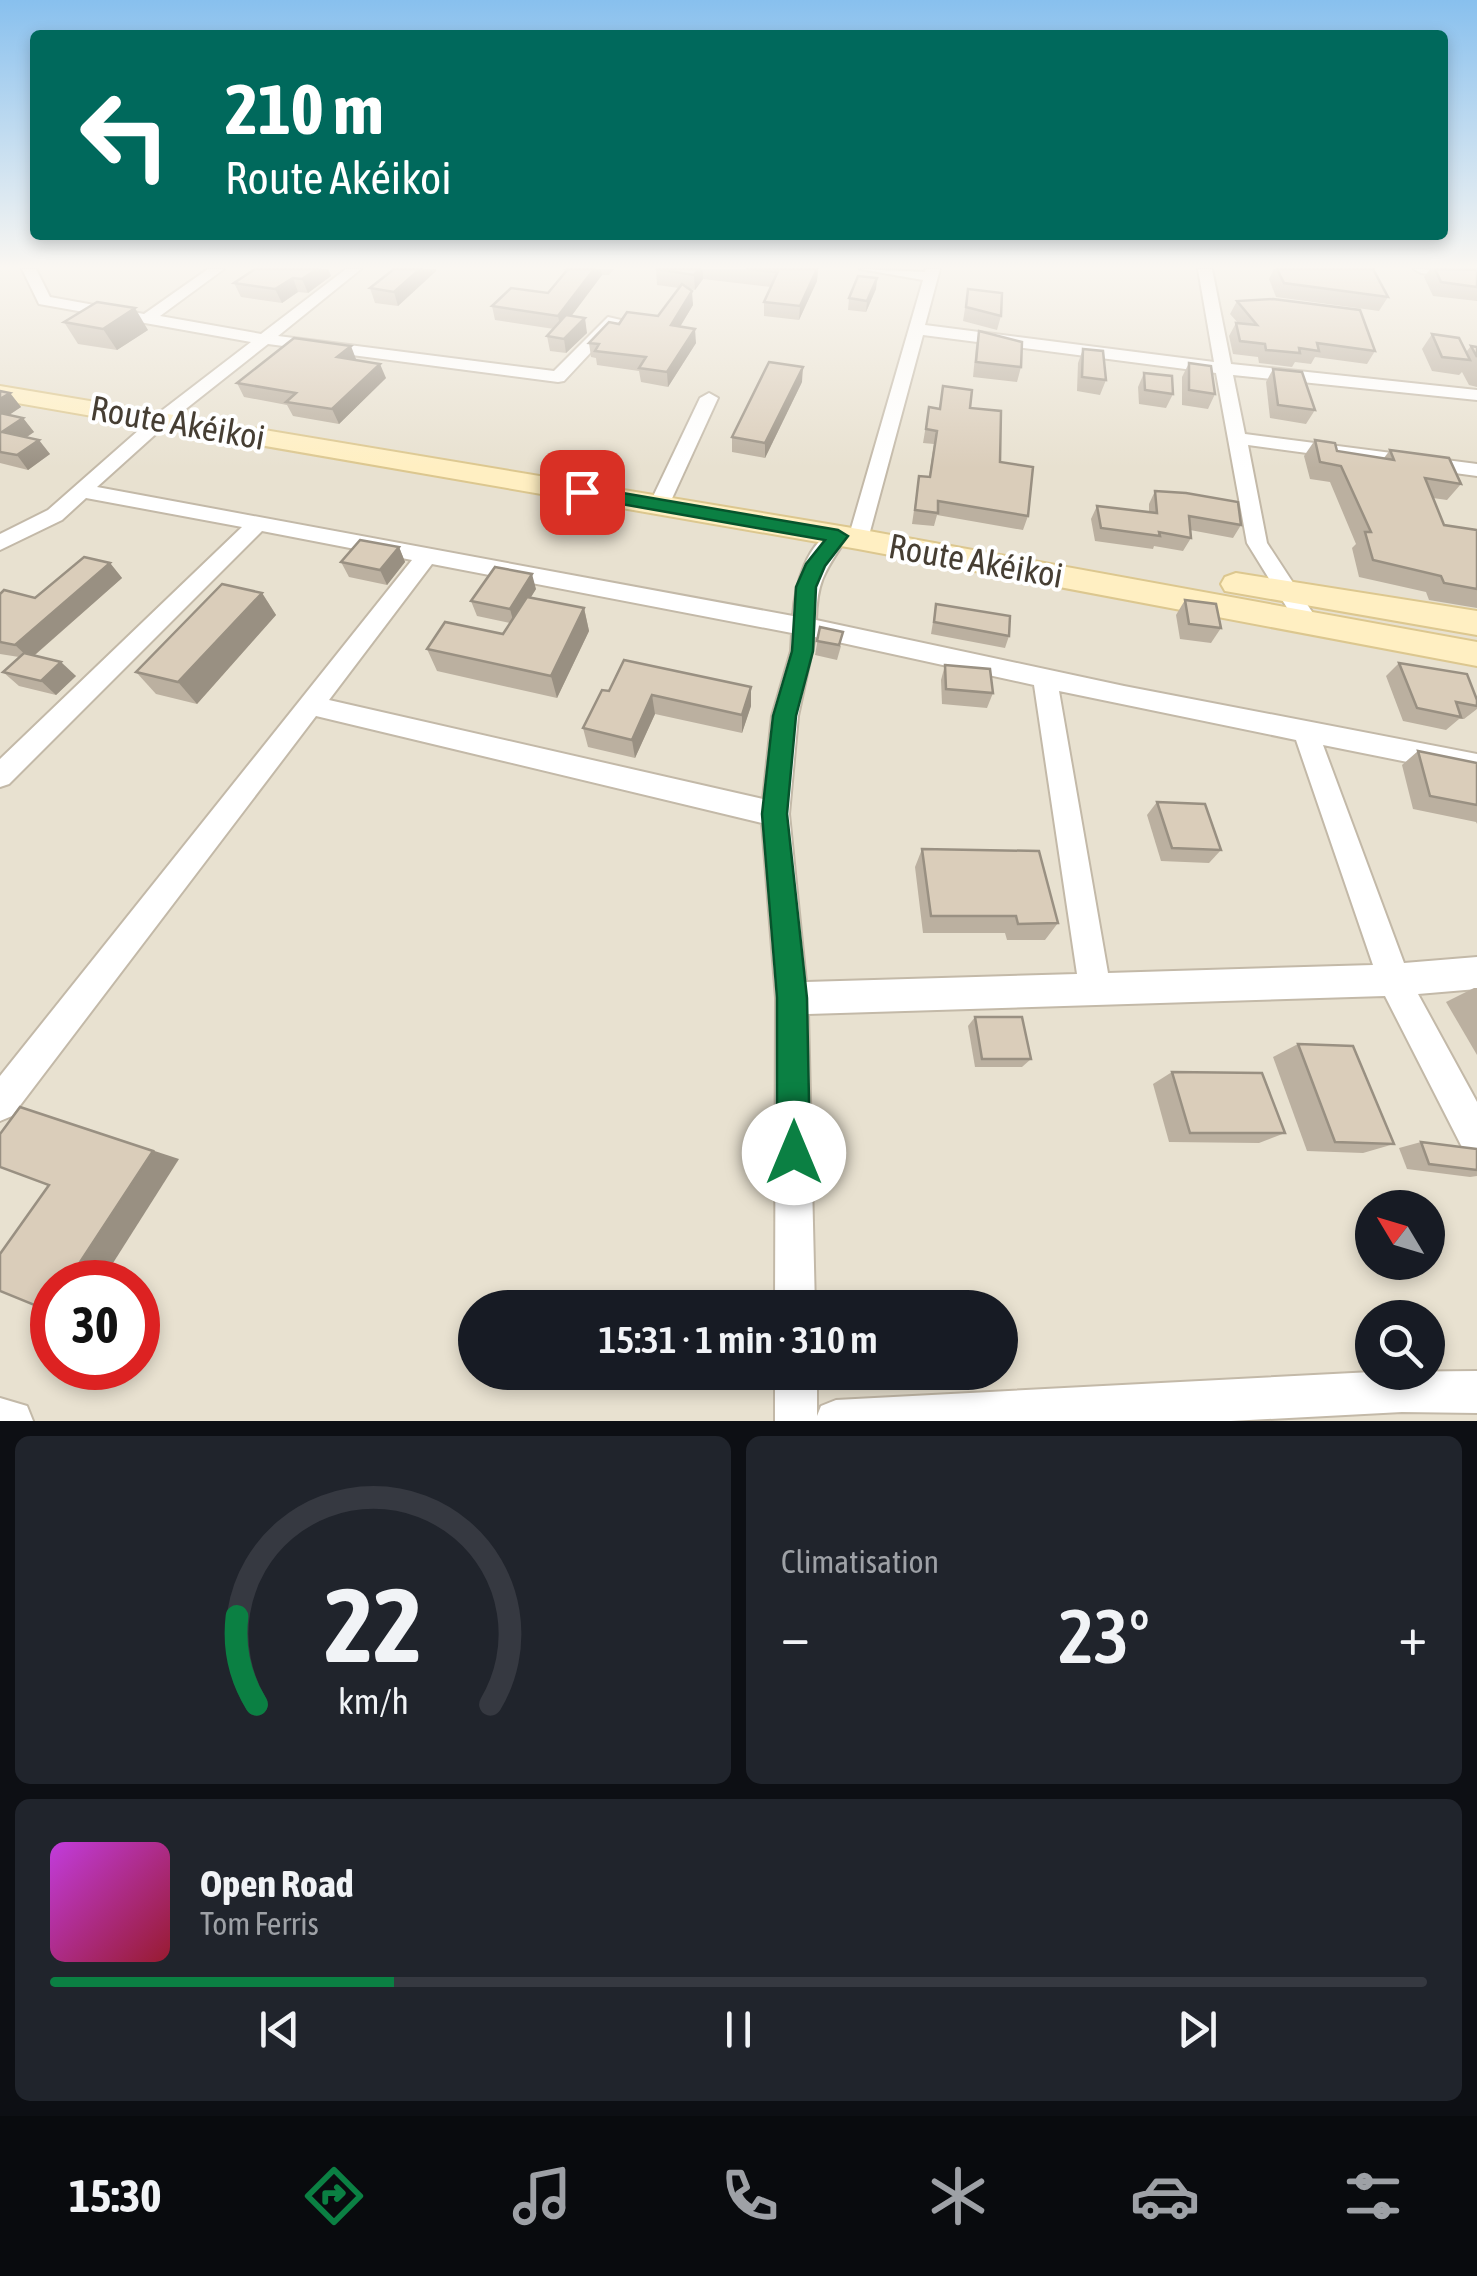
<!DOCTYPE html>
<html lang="fr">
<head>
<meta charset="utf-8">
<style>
	body { margin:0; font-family:"Asap Condensed",sans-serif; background:#20242c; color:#f1f3f6; height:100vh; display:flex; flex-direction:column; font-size:38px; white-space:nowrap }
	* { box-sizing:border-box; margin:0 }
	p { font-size:32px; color:#9ea1a6 }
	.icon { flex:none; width:55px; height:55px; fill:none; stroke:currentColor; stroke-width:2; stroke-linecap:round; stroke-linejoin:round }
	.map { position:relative; height:1421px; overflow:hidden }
	.sheet { display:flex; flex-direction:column; gap:15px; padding:15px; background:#0d0f14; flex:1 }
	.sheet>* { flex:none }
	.banner { position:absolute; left:30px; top:30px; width:1418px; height:210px; border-radius:10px; box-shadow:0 5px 15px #0003; background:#00695c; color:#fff; overflow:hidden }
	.needle { width:65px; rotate:308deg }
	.fabs { position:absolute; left:1355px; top:1190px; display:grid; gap:20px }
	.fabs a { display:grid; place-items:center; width:90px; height:90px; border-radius:50%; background:#171b24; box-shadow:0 5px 15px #0003; font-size:50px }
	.speed { position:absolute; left:30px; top:1260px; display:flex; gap:20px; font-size:50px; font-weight:700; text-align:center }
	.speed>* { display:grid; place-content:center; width:130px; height:130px; border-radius:50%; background:#171b24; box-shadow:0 5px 15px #0003; line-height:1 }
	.speed .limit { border:15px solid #d22; background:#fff; color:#111 }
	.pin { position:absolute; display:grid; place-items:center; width:85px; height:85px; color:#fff; margin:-42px; border-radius:20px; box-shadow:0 5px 15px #0006 }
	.me { position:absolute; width:110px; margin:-55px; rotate:0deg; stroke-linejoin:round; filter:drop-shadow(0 0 8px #0008) }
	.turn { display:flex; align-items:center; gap:35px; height:210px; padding:0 30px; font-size:45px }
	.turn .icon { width:130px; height:130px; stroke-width:2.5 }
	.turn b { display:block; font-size:70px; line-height:85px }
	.big { font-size:75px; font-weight:600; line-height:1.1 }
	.sheet .widget { flex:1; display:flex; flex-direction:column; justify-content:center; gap:15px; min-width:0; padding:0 35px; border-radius:15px; background:#20242c }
	.sheet .dial { align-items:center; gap:0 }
	.dial svg { height:260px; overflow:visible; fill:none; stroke:#363941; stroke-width:7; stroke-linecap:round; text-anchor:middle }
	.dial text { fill:#f1f3f6; stroke:none }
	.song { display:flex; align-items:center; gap:30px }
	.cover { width:120px; height:120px; border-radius:15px; background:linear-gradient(135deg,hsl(290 70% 55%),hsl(350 70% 35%)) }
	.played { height:10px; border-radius:5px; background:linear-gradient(90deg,#0b8043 25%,#363941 25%) }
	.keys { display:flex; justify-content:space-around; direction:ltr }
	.heat { display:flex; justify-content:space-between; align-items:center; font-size:55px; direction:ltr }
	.sheet .tiles { flex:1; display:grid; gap:15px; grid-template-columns:1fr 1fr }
	.widget:last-child { grid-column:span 2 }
	.trip { position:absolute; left:458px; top:1290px; width:560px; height:100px; border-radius:50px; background:#171b24; box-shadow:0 5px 15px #0003; font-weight:600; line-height:100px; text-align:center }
	.tab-bar { display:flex; height:160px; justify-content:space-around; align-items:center; background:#090b0e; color:#9ea1a6 }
	.tab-bar .icon { width:70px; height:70px }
	.tab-bar .on { color:#0b8043 }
	.tab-bar b { font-size:45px; color:#f1f3f6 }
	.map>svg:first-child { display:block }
	.residential { fill:#e8e1d0; fill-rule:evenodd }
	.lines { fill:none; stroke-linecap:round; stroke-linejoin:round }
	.street-casing { stroke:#c3b9a8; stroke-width:4 }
	.secondary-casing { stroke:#dcc78f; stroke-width:4 }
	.street { fill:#fff; fill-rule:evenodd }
	.secondary { fill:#ffefc2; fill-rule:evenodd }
	.wall { fill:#bbb0a0 }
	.shaded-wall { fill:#999082 }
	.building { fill:#dacdba; stroke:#999082; stroke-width:2.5 }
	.route { fill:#0b8043; stroke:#07532c; stroke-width:2.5 }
	.labels { text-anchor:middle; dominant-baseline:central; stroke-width:8; stroke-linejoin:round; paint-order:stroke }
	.street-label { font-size:35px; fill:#463e33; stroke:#fff }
</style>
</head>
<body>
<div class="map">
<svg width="1477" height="1421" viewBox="0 0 1477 1421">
	<rect width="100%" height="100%" fill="#f4eee3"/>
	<path class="residential" d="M0,269H1477V1421H0ZM1372,1208H1428V1262H1372ZM52,1282H138V1368H52ZM475,1308H1000V1372H475ZM1372,1318H1428V1372H1372Z"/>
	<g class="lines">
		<defs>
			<g id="street">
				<path d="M22,269H36L50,297L144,314L208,269H224L160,316L261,334L346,269H361L278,336L554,371L608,317L621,320L564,381L558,382L268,344L168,423L97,487L793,616C795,587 806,540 838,529L848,536C826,570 817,579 816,620L1124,686L1477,754V776L1323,745L1404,963L1477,957V989L1418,994L1477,1102V1156L1464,1151L1385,996L808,1014L815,1308H775L776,998L762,823L316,716L12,1116L0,1121V1076L412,560L262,531L9,784L0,787V759L242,527L86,498L62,520L0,550V534L48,510L156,415L251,342L39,304ZM432,564L792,633L791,651L772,716L763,799L329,700ZM815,637L1034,685L1077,974L806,982L789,814L798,716ZM1059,691L1296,740L1373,965L1108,973Z"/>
				<polygon points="860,269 925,272 926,269 940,269 925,325 1214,362 1198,269 1212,269 1231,364 1477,390 1477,400 1233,375 1245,434 1477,464 1477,476 1248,445 1267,543 1318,621 1307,629 1299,627 1247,543 1216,373 923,335 868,539 858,546 851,544 848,539 923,280"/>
				<polygon points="1414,269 1477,272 1477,280 1421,273"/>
				<polygon points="709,393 718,398 669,505 666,509 652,509 649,505 700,398"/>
				<polygon points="1477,1371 1477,1413 1402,1412 1231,1421 775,1421 775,1372 817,1372 817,1416 821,1406 836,1400 1372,1372"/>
				<polygon points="0,1398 27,1406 33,1421 0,1421"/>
			</g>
			<g id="secondary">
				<polygon points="0,386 858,529 1477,642 1477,666 858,549 0,400"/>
				<polygon points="1236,573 1477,611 1477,635 1225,591 1221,584 1225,577"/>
			</g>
		</defs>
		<use href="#street" class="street-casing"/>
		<use href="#secondary" class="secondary-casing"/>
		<use href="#street" class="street"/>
		<use href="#secondary" class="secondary"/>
	</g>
	<g class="wall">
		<polygon points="255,269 328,269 331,276 308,293 298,292 282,303 241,297 234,283"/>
		<polygon points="394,269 436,269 436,271 398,306 375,303 370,288"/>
		<polygon points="561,269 614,269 609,275 602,275 571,316 587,333 566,353 550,351 547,336 554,329 495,320 492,306 548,293 566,270"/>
		<polygon points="656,269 818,269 817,281 799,320 764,316 764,302 771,287 703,279 695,290 689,289 693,305 680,327 696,343 668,387 641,382 639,371 597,365 596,358 591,357 589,343 619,324 658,316 679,288 657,285"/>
		<polygon points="1274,269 1373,269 1388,297 1379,311 1276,297 1269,279"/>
		<polygon points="1430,269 1477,270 1477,301 1433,296 1424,277"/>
		<polygon points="877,278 876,289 866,312 848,310 849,298"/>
		<polygon points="968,289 1001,316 997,330 963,321"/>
		<polygon points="1237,301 1375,351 1367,364 1315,357 1311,364 1295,362 1292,367 1259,363 1258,357 1233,354 1229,336 1236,323 1238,323 1230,314"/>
		<polygon points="64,322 148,330 117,350 78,344"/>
		<polygon points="979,331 1021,367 1017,382 973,377 976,346"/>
		<polygon points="1432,334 1466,352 1471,346 1477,347 1477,387 1469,385 1462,372 1459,375 1432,371 1422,349"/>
		<polygon points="1083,349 1106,380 1100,395 1077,391 1078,363"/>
		<polygon points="356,359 386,378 339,424 293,416 287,405 244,397 237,383"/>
		<polygon points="1189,363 1215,394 1208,409 1182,405 1182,377"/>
		<polygon points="1273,369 1315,410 1306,424 1270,418 1266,382"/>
		<polygon points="1144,373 1173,394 1166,408 1139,404 1138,387"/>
		<polygon points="802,382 765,458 732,452 732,437"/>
		<polygon points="943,386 970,408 1028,516 1023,530 937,515 934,526 912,524 919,476 929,477 934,444 923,443 929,407 939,409"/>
		<polygon points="0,391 10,393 21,407 9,415 23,418 34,432 27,437 50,454 28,470 0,463"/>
		<polygon points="1315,440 1337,451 1384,458 1390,450 1461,484 1447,500 1433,498 1444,525 1477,530 1477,608 1429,600 1426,592 1359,577 1352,548 1356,544 1330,482 1310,479 1304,456"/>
		<polygon points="1155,491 1241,525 1233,538 1190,530 1191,538 1183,551 1154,546 1153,549 1095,541 1091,519 1097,506 1149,512 1149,504"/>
		<polygon points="399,547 405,562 387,585 349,577 341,562"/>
		<polygon points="110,563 122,578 35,655 76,676 56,695 19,686 3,672 19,657 0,654 0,594 35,598"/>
		<polygon points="536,589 531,597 584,608 589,631 557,698 437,671 427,649 503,634 510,623 477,616 471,601"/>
		<polygon points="262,593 276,615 197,704 156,694 136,672"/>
		<polygon points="1185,600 1221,628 1211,643 1180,639 1176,615"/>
		<polygon points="936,604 1009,636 1005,648 931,634"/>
		<polygon points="820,627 841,646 837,660 815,655"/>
		<polygon points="1399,663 1477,700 1477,709 1464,719 1459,719 1446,730 1403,721 1386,676"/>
		<polygon points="945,665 993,693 987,708 942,704 941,680"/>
		<polygon points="751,687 751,706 742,733 655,714 635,758 588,747 583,728 609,691"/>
		<polygon points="1418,751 1477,763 1477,824 1476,822 1413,809 1402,765"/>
		<polygon points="1157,802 1221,850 1209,863 1161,861 1147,815"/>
		<polygon points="922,849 1058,923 1045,940 1007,940 1005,933 923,933 915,867"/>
		<polygon points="1474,988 1477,988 1477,1055 1446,1002"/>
		<polygon points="975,1017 1031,1059 1022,1067 975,1067 968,1026"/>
		<polygon points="1298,1044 1394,1144 1363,1153 1307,1151 1273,1057"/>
		<polygon points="1172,1072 1285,1133 1259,1143 1169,1142 1153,1084"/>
		<polygon points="1421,1142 1477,1170 1477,1176 1470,1177 1407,1169 1399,1148"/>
	</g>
	<g class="shaded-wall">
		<polygon points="317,269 328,269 331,276 308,293 302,279"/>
		<polygon points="420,269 436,269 436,271 398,306 394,292"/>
		<polygon points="594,269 601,269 602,275 561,330 558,316"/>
		<polygon points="699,269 703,269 703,279 695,290 694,275"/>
		<polygon points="818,269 817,281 799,320 800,306"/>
		<polygon points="293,278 298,292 282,303 275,289"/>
		<polygon points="877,278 876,289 866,312 867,301"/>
		<polygon points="692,291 693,305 672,340 671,325"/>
		<polygon points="135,308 148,330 117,350 103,329"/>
		<polygon points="585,318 587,333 566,353 564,339"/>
		<polygon points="695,329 696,343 668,387 667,372"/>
		<polygon points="351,346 356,359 343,371 337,357"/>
		<polygon points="380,364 386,378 339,424 332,409"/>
		<polygon points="803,367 802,382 765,458 765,443"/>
		<polygon points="10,393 21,407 0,421 0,399"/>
		<polygon points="23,418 34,432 13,446 2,432"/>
		<polygon points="39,440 50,454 28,470 17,455"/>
		<polygon points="399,547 405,562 387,585 380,570"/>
		<polygon points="110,563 122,578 30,659 15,645"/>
		<polygon points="532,574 536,589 514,624 510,609"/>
		<polygon points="262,593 276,615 197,704 178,682"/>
		<polygon points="584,608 589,631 557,698 551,676"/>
		<polygon points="61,662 76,676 56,695 41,681"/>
		<polygon points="751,687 751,706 742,733 742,715"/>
		<polygon points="652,695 655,714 635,758 632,740"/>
		<polygon points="51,1117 179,1159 101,1282 67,1282"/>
	</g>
	<g class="building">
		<polygon points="255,269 317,269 302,279 293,278 275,289 234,283"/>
		<polygon points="394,269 420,269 394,292 370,288"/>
		<polygon points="568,269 594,269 558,316 492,306 511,288 548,293"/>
		<polygon points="656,269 699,269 694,275"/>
		<polygon points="747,269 777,269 775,272"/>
		<polygon points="779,269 817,269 800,306 764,302"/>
		<polygon points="1277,269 1373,269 1388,297 1284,283"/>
		<polygon points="1435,269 1477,270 1477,287 1441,282"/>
		<polygon points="858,276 877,278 867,301 849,298"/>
		<polygon points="682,284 692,291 671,325 695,329 667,372 639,368 646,357 595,351 599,344 589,343 609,322 619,324 627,312 658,316"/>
		<polygon points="968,289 1002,293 1001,316 966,307"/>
		<polygon points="1273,299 1360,310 1375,351 1317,343 1319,351 1299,348 1300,353 1266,350 1265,344 1240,341 1236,323 1257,325 1237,301"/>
		<polygon points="97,302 135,308 103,329 64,322"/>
		<polygon points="566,315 585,318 564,339 547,336"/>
		<polygon points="979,331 1022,342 1021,367 976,362"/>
		<polygon points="1432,334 1459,338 1470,360 1442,357"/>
		<polygon points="294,338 351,346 337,357 380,364 332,409 286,402 296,393 237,383"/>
		<polygon points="1471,346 1477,347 1477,357"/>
		<polygon points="1083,349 1103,351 1106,380 1082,377"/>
		<polygon points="769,362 803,367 765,443 732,437"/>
		<polygon points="1189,363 1211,366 1215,394 1189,390"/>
		<polygon points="1273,369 1302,372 1315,410 1278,405"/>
		<polygon points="1144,373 1172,376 1173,394 1145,390"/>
		<polygon points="943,386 972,390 970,408 1001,411 1000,462 1033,467 1028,516 938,501 938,513 915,510 919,476 930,477 937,431 926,429 929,407 940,409"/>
		<polygon points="0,391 10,393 0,399"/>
		<polygon points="0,413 23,418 2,432 39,440 17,455 0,452"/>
		<polygon points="1315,440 1335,443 1337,451 1394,460 1390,450 1449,458 1461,484 1425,478 1444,525 1477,530 1477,589 1444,583 1441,576 1373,560 1365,532 1371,532 1341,466 1320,462"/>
		<polygon points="1155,491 1186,493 1238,502 1241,525 1189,516 1191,538 1159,532 1160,536 1101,528 1097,506 1157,513"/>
		<polygon points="360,540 399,547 380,570 341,562"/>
		<polygon points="84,557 110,563 15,645 0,642 0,594 4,590 35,598"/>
		<polygon points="495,567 532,574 510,609 471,601"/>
		<polygon points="222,584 262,593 178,682 136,672"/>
		<polygon points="527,597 584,608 551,676 427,649 445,622 503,634"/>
		<polygon points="1185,600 1216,604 1221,628 1189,624"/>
		<polygon points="936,604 1010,616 1009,636 934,622"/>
		<polygon points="820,627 843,632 839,645 817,641"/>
		<polygon points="24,653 61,662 41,681 3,672"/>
		<polygon points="624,660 751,687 742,715 652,695 632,740 583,728 602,690 609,691"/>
		<polygon points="1399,663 1467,674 1477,700 1477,706 1456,702 1461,717 1417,708"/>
		<polygon points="945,665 990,669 993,693 946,689"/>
		<polygon points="1418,751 1477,763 1477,805 1430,796"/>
		<polygon points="1157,802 1205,804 1221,850 1172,848"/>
		<polygon points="922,849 1039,851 1058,923 1018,924 1016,916 931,916"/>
		<polygon points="975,1017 1022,1017 1031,1059 982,1059"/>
		<polygon points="1298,1044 1353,1046 1394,1144 1335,1142"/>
		<polygon points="1172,1072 1262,1073 1285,1133 1190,1133"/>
		<polygon points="20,1107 153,1151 67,1282 52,1282 52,1305 49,1311 0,1291 0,1254 49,1185 0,1167 0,1134"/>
		<polygon points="1421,1142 1477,1149 1477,1170 1429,1164"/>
	</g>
	<linearGradient id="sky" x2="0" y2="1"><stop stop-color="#88c0ee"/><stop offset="0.57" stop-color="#faf7f2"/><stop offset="1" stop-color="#faf7f2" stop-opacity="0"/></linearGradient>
	<rect width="1477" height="468" fill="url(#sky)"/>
	<polygon class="route" points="582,486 838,530 848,536 825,566 816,587 813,651 796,716 787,814 807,998 810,1153 805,1164 794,1169 782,1164 777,1153 777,998 762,814 773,716 792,651 796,587 806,564 825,540 576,496 576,488"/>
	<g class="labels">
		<g class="street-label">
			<text transform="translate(178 422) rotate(10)">Route Akéikoi</text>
			<text transform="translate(976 560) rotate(10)">Route Akéikoi</text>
		</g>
	</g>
</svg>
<div class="fabs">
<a><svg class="needle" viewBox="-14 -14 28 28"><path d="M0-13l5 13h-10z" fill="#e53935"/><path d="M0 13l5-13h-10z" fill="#9ea1a6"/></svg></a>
<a><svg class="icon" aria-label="search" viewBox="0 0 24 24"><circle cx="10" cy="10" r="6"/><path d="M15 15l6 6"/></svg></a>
</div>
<div class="speed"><div class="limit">30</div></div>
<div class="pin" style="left:582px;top:492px;background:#d93025"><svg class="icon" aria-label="arrive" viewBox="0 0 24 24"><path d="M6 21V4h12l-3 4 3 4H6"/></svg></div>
<svg class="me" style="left:794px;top:1153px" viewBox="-20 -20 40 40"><circle r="19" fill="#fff"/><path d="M0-13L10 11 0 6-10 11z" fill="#0b8043"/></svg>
<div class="trip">15:31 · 1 min · 310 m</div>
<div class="banner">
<div class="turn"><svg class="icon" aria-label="left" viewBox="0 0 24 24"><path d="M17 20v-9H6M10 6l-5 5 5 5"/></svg><div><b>210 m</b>Route Akéikoi</div></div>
</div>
</div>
<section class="sheet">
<div class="tiles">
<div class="widget dial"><svg viewBox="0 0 100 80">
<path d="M14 69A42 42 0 1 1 86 69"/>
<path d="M14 69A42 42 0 0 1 8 42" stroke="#0b8043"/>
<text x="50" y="56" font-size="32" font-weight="700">22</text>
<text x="50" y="72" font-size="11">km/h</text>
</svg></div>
<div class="widget"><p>Climatisation</p>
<div class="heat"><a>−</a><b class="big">23°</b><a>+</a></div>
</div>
<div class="widget">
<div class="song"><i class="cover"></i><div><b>Open Road</b><p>Tom Ferris</p></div></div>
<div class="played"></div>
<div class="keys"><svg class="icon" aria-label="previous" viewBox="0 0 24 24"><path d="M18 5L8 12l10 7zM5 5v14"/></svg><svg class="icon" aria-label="pause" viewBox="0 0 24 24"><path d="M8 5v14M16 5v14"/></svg><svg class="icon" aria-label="next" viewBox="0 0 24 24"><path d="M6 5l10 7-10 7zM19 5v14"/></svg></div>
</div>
</div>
</section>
<nav class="tab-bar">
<b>15:30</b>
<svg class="icon on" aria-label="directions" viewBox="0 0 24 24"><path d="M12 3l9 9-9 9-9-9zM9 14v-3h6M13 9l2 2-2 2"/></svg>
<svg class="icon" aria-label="music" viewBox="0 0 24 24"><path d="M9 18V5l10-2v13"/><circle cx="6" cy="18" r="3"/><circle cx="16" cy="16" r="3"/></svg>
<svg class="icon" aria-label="phone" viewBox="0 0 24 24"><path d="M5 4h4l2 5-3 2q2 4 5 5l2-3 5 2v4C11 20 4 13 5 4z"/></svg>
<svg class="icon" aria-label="climate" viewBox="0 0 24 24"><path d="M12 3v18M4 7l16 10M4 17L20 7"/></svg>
<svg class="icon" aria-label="car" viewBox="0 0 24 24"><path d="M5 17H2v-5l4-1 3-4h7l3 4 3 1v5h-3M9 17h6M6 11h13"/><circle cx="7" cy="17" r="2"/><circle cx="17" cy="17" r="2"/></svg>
<svg class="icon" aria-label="filters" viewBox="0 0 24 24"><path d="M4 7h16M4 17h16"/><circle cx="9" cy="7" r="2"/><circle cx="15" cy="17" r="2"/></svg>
</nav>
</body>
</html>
